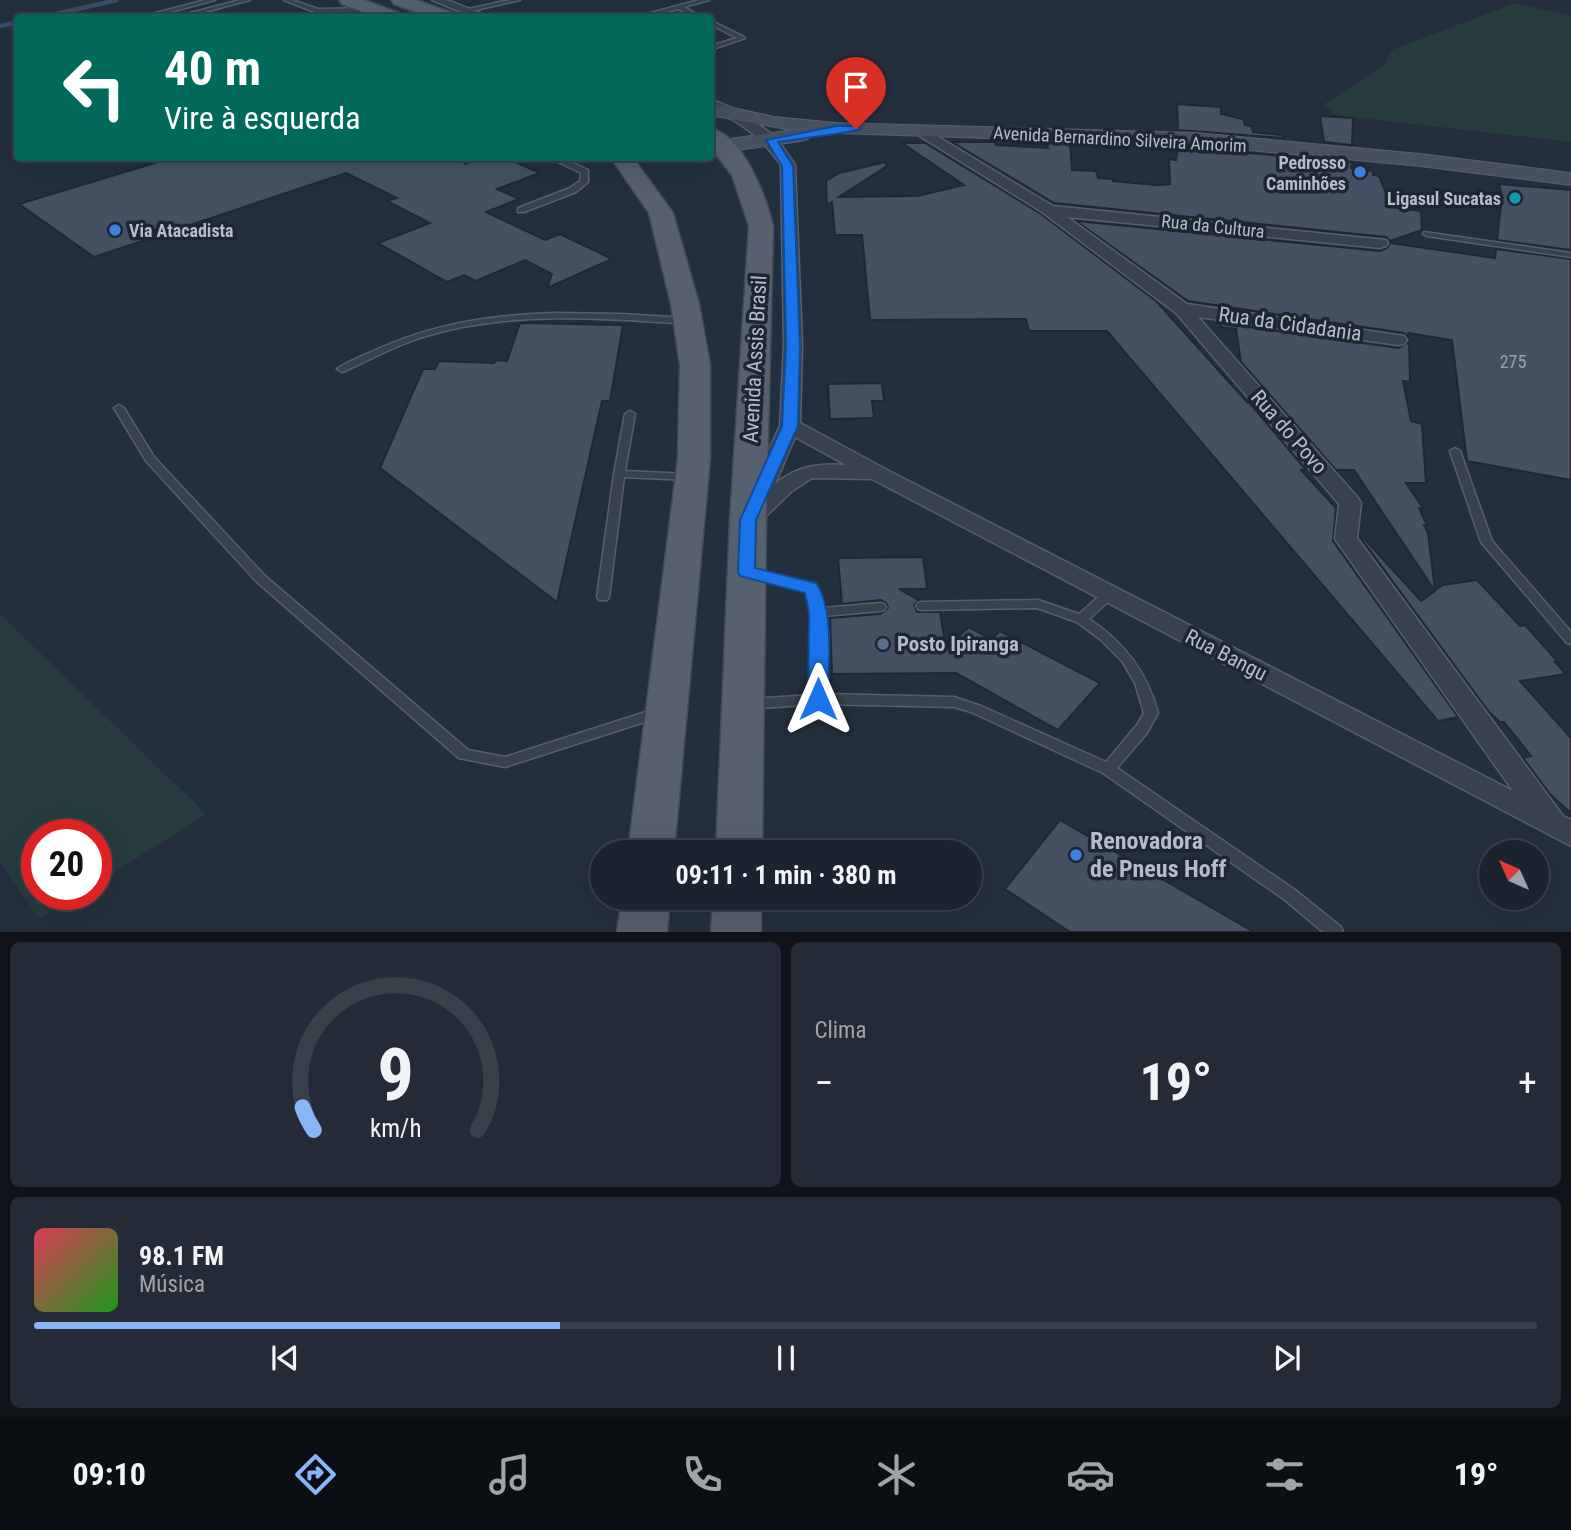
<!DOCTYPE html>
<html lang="pt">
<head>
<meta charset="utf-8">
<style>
	body { margin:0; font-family:"Roboto Condensed",sans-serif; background:#242b36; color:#f1f3f6; height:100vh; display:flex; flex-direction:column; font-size:26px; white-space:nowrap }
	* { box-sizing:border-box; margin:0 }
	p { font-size:23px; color:#a0a4aa }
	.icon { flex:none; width:38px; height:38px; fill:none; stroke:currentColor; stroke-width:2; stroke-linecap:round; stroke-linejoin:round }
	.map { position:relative; height:932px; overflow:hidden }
	.side { display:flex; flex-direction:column; gap:10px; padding:10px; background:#0f1319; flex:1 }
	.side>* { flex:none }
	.top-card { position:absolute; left:14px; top:14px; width:700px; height:147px; border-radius:7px; box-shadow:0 7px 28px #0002,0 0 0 2px #39404a; background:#00695c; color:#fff; overflow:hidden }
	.needle { width:46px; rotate:315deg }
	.buttons { position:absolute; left:1479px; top:840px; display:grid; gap:14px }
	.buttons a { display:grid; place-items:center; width:70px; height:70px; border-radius:50%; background:#1b232e; box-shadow:0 7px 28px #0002,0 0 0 2px #39404a; font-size:35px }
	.speed { position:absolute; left:21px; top:819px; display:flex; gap:14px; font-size:35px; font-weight:700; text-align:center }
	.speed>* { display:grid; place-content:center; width:91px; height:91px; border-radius:50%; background:#1b232e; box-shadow:0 7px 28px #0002,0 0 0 2px #39404a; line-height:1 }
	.speed .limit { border:10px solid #d22; background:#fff; color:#111 }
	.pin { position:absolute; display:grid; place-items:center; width:60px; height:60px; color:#fff; margin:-72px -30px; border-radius:50% 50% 50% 0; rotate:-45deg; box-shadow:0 0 7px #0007 }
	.pin .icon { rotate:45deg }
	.me { position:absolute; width:77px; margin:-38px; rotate:0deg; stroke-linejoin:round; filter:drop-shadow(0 0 5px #0008) }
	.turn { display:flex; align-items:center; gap:24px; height:147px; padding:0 35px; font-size:32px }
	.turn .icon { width:91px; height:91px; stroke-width:2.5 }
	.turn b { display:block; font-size:49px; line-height:60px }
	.big { font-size:52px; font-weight:700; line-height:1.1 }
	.side .tile { flex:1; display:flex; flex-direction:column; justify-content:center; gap:10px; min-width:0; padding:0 24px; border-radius:10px; background:#242b36 }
	.side .dial { align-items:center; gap:0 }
	.dial svg { height:182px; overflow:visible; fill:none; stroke:#39404a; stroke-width:7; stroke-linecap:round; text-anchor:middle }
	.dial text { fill:#f1f3f6; stroke:none }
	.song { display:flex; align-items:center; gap:21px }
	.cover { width:84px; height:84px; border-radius:10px; background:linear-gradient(135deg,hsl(350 70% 55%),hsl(120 70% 35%)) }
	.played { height:7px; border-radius:4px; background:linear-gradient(90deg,#8ab4f8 35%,#39404a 35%) }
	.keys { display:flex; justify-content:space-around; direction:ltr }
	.heat { display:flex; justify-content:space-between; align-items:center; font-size:38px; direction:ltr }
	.side .tiles { flex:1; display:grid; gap:10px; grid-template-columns:1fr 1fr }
	.tile:last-child { grid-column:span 2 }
	.trip { position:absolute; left:590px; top:840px; width:392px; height:70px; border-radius:35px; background:#1b232e; box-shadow:0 7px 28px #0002,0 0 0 2px #39404a; font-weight:700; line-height:70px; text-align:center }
	.tabs { display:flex; height:112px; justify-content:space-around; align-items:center; background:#0b0e12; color:#a0a4aa }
	.tabs .icon { width:49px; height:49px }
	.tabs .on { color:#8ab4f8 }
	.tabs b { font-size:32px; color:#f1f3f6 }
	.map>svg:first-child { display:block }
	.green { fill:#263c3f }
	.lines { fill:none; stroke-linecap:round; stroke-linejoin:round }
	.stream { stroke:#394c67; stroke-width:4.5 }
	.building { fill:#455162; stroke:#1f2835; stroke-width:2 }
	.service-casing { stroke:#565f6c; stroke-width:3 }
	.minor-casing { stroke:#565f6c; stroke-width:3 }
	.secondary-casing { stroke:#565f6c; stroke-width:2 }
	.primary-casing { stroke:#414a57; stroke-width:3 }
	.service { fill:#38414e; fill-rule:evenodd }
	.minor { fill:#38414e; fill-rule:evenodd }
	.secondary { fill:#465061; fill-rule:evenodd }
	.primary { fill:#56606e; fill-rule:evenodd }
	.route { fill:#1a73e8; stroke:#114b97; stroke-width:2 }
	.shop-dot { fill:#3f7fe0; stroke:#1d2633; stroke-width:2.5 }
	.culture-dot { fill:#0f9aa8; stroke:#1d2633; stroke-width:2.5 }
	.service-dot { fill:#5c6f8a; stroke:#1d2633; stroke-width:2.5 }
	.labels { text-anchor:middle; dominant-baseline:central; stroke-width:7; stroke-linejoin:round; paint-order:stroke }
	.far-street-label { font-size:18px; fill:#b4bcc9; stroke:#1d2633 }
	.far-poi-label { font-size:18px; font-weight:bold; fill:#b4bcc9; stroke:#1d2633; text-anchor:end }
	.number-label { font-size:18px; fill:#98a1af }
	.street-label { font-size:21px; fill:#b4bcc9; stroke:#1d2633 }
	.poi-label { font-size:21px; font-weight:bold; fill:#b4bcc9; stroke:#1d2633; text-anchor:start }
	.near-poi-label { font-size:24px; font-weight:bold; fill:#b4bcc9; stroke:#1d2633; text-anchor:start }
</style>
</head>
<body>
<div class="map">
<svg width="1571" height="932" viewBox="0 0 1571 932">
	<rect width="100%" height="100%" fill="#242f3e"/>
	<g class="green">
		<polygon points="1515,3 1571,16 1571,142 1335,115 1324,104 1384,66 1392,50"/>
		<polygon points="0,614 206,814 96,884 96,835 37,835 37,894 79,894 39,919 0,862"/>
	</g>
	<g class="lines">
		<g class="stream">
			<polyline points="38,18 117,0"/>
			<polyline points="0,26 18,22"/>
		</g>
	</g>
	<g class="building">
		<polygon points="1177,104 1221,107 1221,114 1243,119 1245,125 1251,126 1253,132 1282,135 1283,138 1178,130"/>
		<polygon points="1320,116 1353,118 1352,145 1324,142"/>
		<polygon points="952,142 995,142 996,145 1048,148 1047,143 1070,143 1072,170 1096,171 1098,178 1113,179 1113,181 1156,185 1170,184 1169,159 1176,160 1178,147 1352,162 1351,168 1373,171 1373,175 1379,176 1392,207 1421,211 1422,230 1390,241 1386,237 1054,203"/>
		<polygon points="902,143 925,143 1041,214 1156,301 1247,402 1247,400 1306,470 1301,470 1336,508 1333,541 1458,717 1438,721 1107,331 1029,331 1026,319 870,320 862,235 835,235 832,202 827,205 826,181 839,173 885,162 887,166 839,197 917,196 964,185"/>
		<polygon points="171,158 464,158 465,164 484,158 506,158 540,173 497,189 519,199 486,212 545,240 560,234 612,259 547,288 552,274 525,260 476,281 464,275 447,282 378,243 430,223 387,201 397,198 346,173 94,257 19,204"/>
		<polygon points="1499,184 1571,190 1571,250 1497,240 1502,196"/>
		<polygon points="1076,221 1380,251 1387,248 1390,243 1495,258 1496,249 1571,259 1571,480 1467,461 1452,340 1408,333 1408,338 1404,333 1188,301"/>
		<polygon points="520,323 623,325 610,401 602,401 557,602 380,468 423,369 435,369 439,361 494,363 496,360 507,361"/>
		<polygon points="1220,323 1398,348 1409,342 1410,382 1403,381 1411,421 1422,424 1426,483 1406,483 1423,508 1419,508 1427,525 1424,525 1428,533 1435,590 1443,585 1477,580 1520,626 1525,625 1558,662 1555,662 1566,674 1520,681 1571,738 1571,813 1550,794 1523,758 1531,756 1504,722 1500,722 1489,712 1360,537 1360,534 1421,601 1435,591 1354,470 1336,470 1241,362 1236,329 1221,327"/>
		<polygon points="882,383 884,401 872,401 874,418 830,419 828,384"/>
		<polygon points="923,557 927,589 899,589 919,600 914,605 917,612 940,612 946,648 969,627 991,639 1000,631 1100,683 1058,730 956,673 832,674 830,618 880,614 888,608 886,603 881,600 842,604 838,558"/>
		<polygon points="1060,820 1254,932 1070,932 1005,889"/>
	</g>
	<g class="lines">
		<defs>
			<g id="service">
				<polygon points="205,0 215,0 148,18 137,18"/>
				<polygon points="240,0 250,0 182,18 171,18"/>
				<polygon points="284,0 292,0 318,9 374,8 377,10 374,12 317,13"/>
				<polygon points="509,0 520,0 467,12 464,10"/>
				<polygon points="699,0 709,0 684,7 703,18 696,18 678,9 643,18 632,18"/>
				<polygon points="710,20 744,37 745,38 710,50 710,46 737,38 710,24"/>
				<polygon points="554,158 562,158 588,170 588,182 576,192 524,212 518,212 518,208 570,188 580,181 581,173 554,160"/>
				<polygon points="1424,232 1571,253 1571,257 1427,236 1423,234"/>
				<path d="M555,313L621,314L687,318L691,321L687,324C602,318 513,311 430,335C400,343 373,358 345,371L342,372L337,369C347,362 360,357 371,352C432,324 489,315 555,313Z"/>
				<polygon points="119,405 124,408 154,457 265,576 468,750 505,757 658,708 663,710 665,713 663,716 505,767 459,758 257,582 146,461 114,408"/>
				<polygon points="630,411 635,414 625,471 688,474 693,477 688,480 624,477 609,597 607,600 599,600 597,597 614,474 625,414"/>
				<polygon points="1455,448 1460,451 1492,541 1571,632 1571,644 1567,643 1481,542 1450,451"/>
				<path d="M754,570L813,584L820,597L823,608L880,603L884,604L886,607L884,610L880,611L824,616L826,641L825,694L954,697L981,706L1106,762L1137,725L1144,713L1135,683L1122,661L1101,640L1077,622L1037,608L922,610L918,609L916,606L918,603L922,602L1038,600L1079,614L1105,591H1113L1115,594L1113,597L1089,619C1124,642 1147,672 1158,713L1147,733L1117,768L1295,890L1341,927L1343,932H1323L1285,900L1103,773L971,712L954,707L818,704L749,709L744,707L742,704L744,701L749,699L812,695C813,661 820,621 805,590L750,577L748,574L750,571Z"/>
			</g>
			<g id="minor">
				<polygon points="432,0 447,0 493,18 476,18"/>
				<path d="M710,99L741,112L776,137L795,165L802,345L800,423L889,471L1513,791L1335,539L1339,504L1176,313L1042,212L910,130L917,126L922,127L1053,206L1386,240L1388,243L1386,246L1380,248L1067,217L1187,304L1404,336L1407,340L1404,344L1398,345L1198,317L1358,498L1361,503L1357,538L1563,816L1571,820V846L872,479L812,478L792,491L764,518H748L745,513L749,507L745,502L780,426L784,345L781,165C763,138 740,122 710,108ZM795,437L846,465C818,463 797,466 775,484Z"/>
			</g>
			<polygon id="secondary" points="710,103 774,117 836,123 1196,133 1420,154 1571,173 1571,185 1420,166 1196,145 809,132 811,135 808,139 801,141 710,154 710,142 792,130 710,115"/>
			<g id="primary">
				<polygon points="339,0 364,0 402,14 405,18 378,18 342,4"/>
				<polygon points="391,0 416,0 456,14 459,18 432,18 394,4"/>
				<path d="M710,128C744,136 766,197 773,226L766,520L762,852H716L730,520L749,226L732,175L710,147Z"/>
				<polygon points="611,158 633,158 673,213 699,304 710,365 710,458 674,852 628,852 678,458 680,365 671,304 649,213"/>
				<polygon points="622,898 670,898 667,932 617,932"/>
				<polygon points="713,898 761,898 761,932 711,932"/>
			</g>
		</defs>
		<use href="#service" class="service-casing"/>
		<use href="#minor" class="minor-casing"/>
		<use href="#secondary" class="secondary-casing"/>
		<use href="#primary" class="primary-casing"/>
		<use href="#service" class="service"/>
		<use href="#minor" class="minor"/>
		<use href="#secondary" class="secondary"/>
		<use href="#primary" class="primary"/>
	</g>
	<path class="route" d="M836,126H856L861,129C857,132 790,140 778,142L793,166L800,345L798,426L756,520L755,568L816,583C835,610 828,666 828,699L825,704L818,706L811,704L808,699L809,612L805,593L740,576L738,572L740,520L782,426L786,345L782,166L766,140Z"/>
	<g class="shop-dot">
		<circle cx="1360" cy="172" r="7"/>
		<circle cx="115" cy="230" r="7"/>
		<circle cx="1076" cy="855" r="7"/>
	</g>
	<circle class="culture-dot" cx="1515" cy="198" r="7"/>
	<circle class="service-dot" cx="883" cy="644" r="7"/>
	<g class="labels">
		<g class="far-street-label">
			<text transform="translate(1120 139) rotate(3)">Avenida Bernardino Silveira Amorim</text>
			<text transform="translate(1213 226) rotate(6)">Rua da Cultura</text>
		</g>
		<g class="far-poi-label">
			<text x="1346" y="162">Pedrosso<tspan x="1346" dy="21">Caminhões</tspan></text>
			<text x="1501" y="198">Ligasul Sucatas</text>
			<text x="129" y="230" text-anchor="start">Via Atacadista</text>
		</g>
		<g class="number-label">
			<text x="1513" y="361">275</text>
		</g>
		<g class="street-label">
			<text transform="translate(1290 324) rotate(8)">Rua da Cidadania</text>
			<text transform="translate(755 359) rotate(-87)">Avenida Assis Brasil</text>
			<text transform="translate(1289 432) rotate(49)">Rua do Povo</text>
			<text transform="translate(1226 655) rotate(27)">Rua Bangu</text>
		</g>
		<g class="poi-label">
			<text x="897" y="644">Posto Ipiranga</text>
		</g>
		<g class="near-poi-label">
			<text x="1090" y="841">Renovadora<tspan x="1090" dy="28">de Pneus Hoff</tspan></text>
		</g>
	</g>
</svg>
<div class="buttons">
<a><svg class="needle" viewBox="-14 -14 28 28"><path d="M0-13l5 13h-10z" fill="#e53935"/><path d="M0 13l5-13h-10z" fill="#a0a4aa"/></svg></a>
</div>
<div class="speed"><div class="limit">20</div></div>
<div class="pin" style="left:856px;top:129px;background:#d93025"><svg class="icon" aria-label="arrive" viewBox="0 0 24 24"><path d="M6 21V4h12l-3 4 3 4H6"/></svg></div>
<svg class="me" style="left:818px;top:699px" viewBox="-20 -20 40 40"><path d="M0-17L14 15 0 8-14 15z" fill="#1a73e8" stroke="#fff" stroke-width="4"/></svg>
<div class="trip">09:11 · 1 min · 380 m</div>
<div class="top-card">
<div class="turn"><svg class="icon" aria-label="left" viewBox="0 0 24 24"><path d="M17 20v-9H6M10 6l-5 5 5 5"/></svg><div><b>40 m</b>Vire à esquerda</div></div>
</div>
</div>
<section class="side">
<div class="tiles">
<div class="tile dial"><svg viewBox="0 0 100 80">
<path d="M14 69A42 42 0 1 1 86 69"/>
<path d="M14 69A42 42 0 0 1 9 59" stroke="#8ab4f8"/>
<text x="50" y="56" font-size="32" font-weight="700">9</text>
<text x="50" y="72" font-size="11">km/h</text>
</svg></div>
<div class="tile"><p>Clima</p>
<div class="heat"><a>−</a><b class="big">19°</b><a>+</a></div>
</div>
<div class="tile">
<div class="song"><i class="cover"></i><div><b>98.1 FM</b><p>Música</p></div></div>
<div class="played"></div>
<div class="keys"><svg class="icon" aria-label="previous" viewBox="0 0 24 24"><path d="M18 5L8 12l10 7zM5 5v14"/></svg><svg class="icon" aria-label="pause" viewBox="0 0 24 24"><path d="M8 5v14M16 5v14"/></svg><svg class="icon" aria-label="next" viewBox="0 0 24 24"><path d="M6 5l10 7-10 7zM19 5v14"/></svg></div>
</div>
</div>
</section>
<nav class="tabs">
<b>09:10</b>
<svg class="icon on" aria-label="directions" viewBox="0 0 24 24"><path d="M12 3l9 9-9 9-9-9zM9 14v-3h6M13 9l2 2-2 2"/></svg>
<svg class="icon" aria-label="music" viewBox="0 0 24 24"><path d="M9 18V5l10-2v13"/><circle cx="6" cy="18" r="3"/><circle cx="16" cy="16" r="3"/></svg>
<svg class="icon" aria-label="phone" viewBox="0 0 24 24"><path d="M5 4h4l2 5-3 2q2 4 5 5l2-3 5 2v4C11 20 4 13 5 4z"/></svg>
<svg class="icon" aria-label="climate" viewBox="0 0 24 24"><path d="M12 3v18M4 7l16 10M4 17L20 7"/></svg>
<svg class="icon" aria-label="car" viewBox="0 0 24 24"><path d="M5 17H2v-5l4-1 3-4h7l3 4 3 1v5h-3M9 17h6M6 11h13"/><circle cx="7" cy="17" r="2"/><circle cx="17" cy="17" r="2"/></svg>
<svg class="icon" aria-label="filters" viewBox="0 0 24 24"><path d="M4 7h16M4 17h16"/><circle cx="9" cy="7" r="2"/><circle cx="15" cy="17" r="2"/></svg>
<b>19°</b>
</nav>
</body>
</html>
